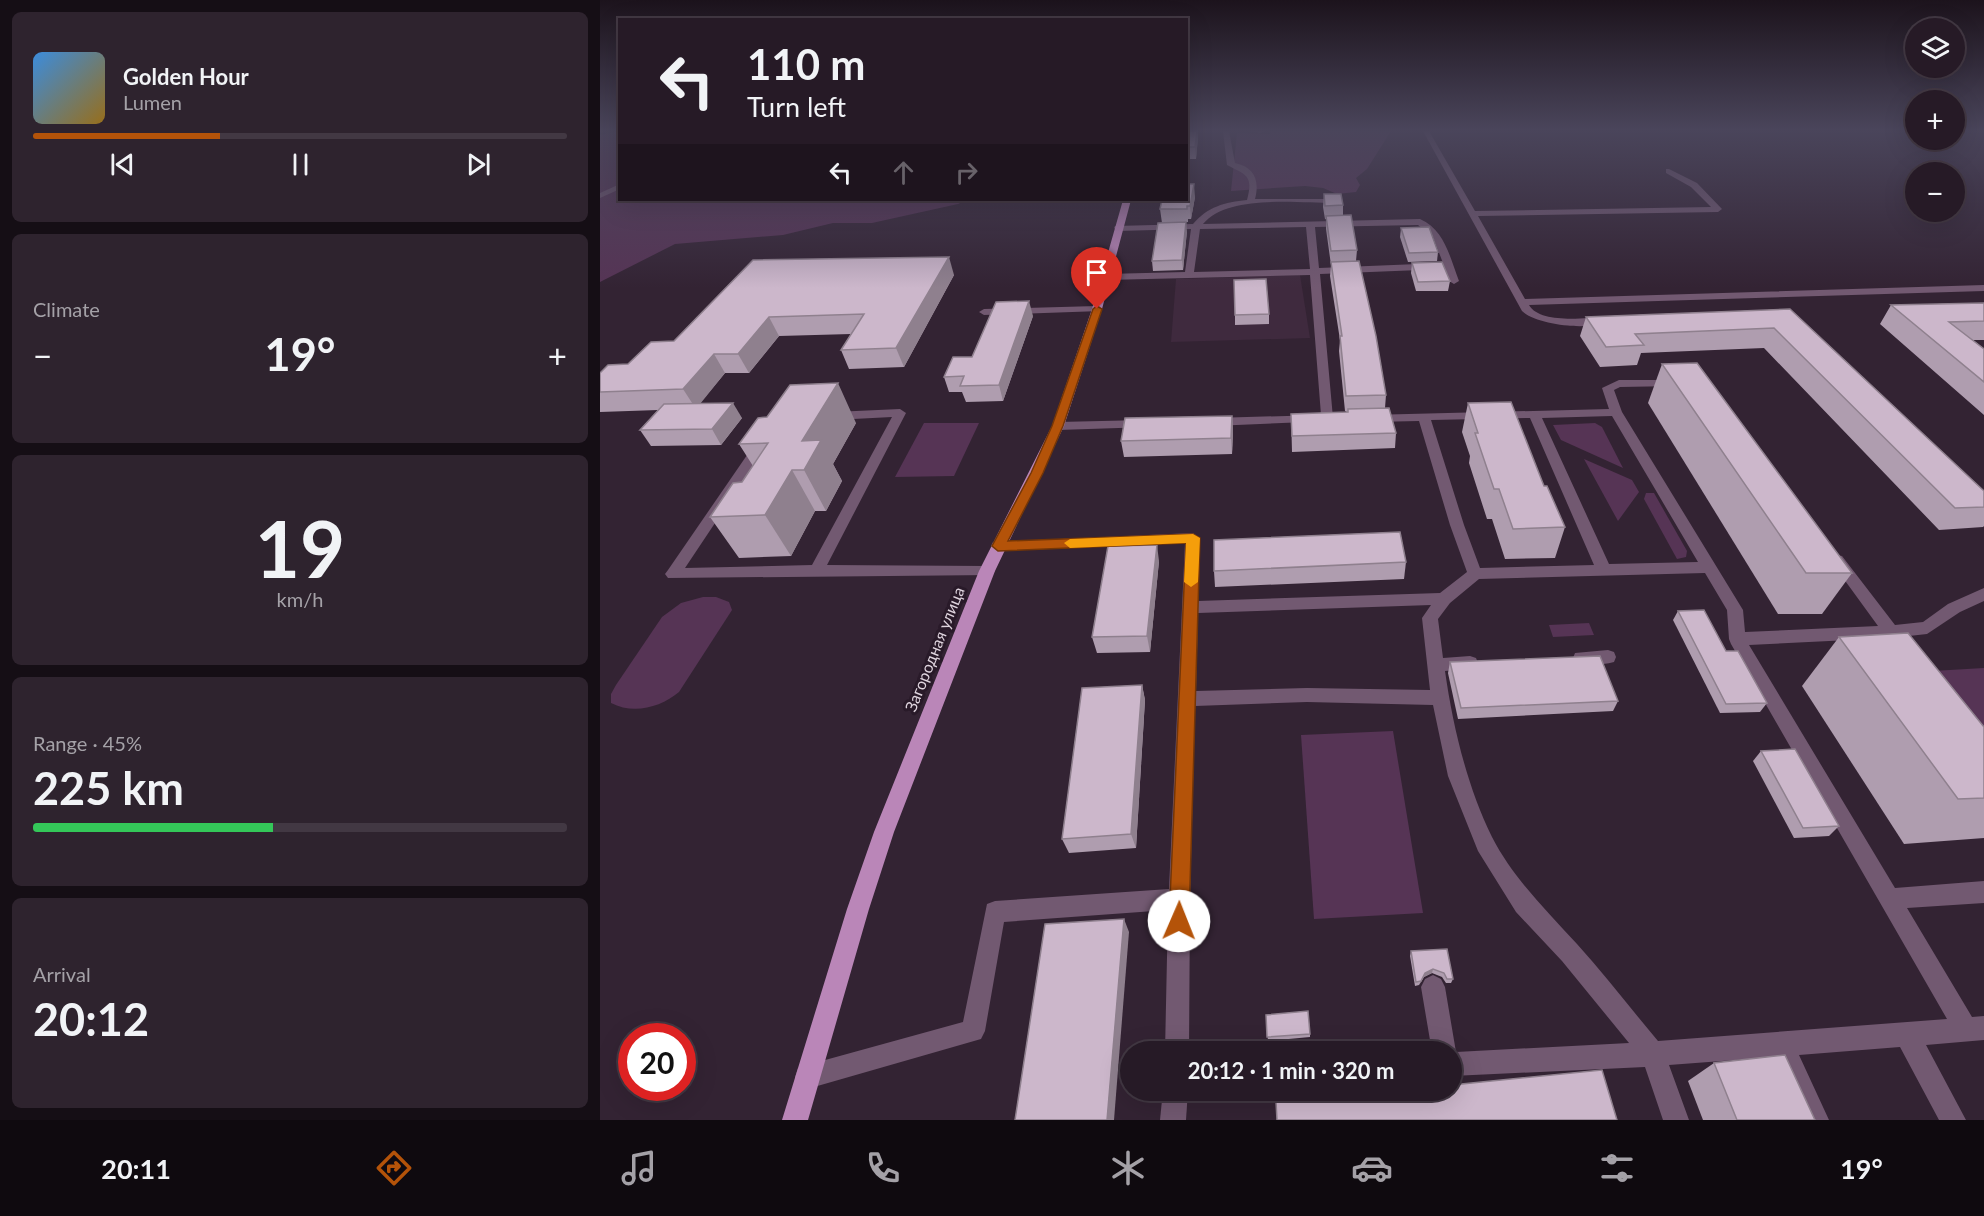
<!DOCTYPE html>
<html lang="en">
<head>
<meta charset="utf-8">
<style>
	body { margin:0; font-family:Lato,sans-serif; background:#2e232e; color:#f1f3f6; height:100vh; display:flex; flex-direction:column; font-size:22px; white-space:nowrap }
	* { box-sizing:border-box; margin:0 }
	p { font-size:20px; color:#a4a1a7 }
	.icon { flex:none; width:33px; height:33px; fill:none; stroke:currentColor; stroke-width:2; stroke-linecap:round; stroke-linejoin:round }
	.map { position:relative; flex:1; overflow:hidden }
	.side { display:flex; flex-direction:column; gap:12px; padding:12px; background:#150e15; width:600px }
	.side>* { flex:none }
	.banner { position:absolute; left:18px; top:18px; width:570px; height:183px; border-radius:0px; box-shadow:0 6px 24px #0002,0 0 0 2px #423843; background:#261a26; color:#f1f3f6; overflow:hidden }
	.buttons { position:absolute; left:1305px; top:18px; display:grid; gap:12px }
	.buttons a { display:grid; place-items:center; width:60px; height:60px; border-radius:50%; background:#261a26; box-shadow:0 6px 24px #0002,0 0 0 2px #423843; font-size:30px }
	.speed { position:absolute; left:18px; top:1023px; display:flex; gap:12px; font-size:30px; font-weight:700; text-align:center }
	.speed>* { display:grid; place-content:center; width:78px; height:78px; border-radius:50%; background:#261a26; box-shadow:0 6px 24px #0002,0 0 0 2px #423843; line-height:1 }
	.speed .limit { border:9px solid #d22; background:#fff; color:#111 }
	.pin { position:absolute; display:grid; place-items:center; width:51px; height:51px; color:#fff; margin:-62px -26px; border-radius:50% 50% 50% 0; rotate:-45deg; box-shadow:0 0 6px #0007 }
	.pin .icon { rotate:45deg }
	.me { position:absolute; width:66px; margin:-33px; rotate:1deg; stroke-linejoin:round; filter:drop-shadow(0 0 4px #0008) }
	.turn { display:flex; align-items:center; gap:21px; height:126px; padding:0 30px; font-size:27px }
	.turn .icon { width:78px; height:78px; stroke-width:2.5 }
	.turn b { display:block; font-size:42px; line-height:51px }
	.lanes { display:flex; align-items:center; height:57px; padding:0 30px; background:#0003; justify-content:center; gap:30px; direction:ltr }
	.lanes .off { opacity:.35 }
	.big { font-size:45px; font-weight:700; line-height:1.1 }
	.side .widget { flex:1; display:flex; flex-direction:column; justify-content:center; gap:9px; min-width:0; padding:0 21px; border-radius:9px; background:#2e232e }
	.side .dial { align-items:center; gap:0 }
	.dial b { font-size:78px; line-height:1 }
	.song { display:flex; align-items:center; gap:18px }
	.cover { width:72px; height:72px; border-radius:9px; background:linear-gradient(135deg,hsl(210 70% 55%),hsl(40 70% 35%)) }
	.played { height:6px; border-radius:3px; background:linear-gradient(90deg,#b45309 35%,#423843 35%) }
	.keys { display:flex; justify-content:space-around; direction:ltr }
	.heat { display:flex; justify-content:space-between; align-items:center; font-size:33px; direction:ltr }
	.charge { height:9px; border-radius:4px; background:linear-gradient(90deg,#34c759 45%,#423843 0) }
	.trip { position:absolute; left:520px; top:1041px; width:342px; height:60px; border-radius:30px; background:#261a26; box-shadow:0 6px 24px #0002,0 0 0 2px #423843; font-weight:700; line-height:60px; text-align:center }
	.menu { display:flex; height:96px; justify-content:space-around; align-items:center; background:#0f0a0f; color:#a4a1a7 }
	.menu .icon { width:42px; height:42px }
	.menu .selected { color:#b45309 }
	.menu b { font-size:27px; color:#f1f3f6 }
	main { display:flex; flex:1; min-height:0 }
	.map>svg:first-child { display:block }
	.built { fill:#3f2a3e }
	.green { fill:#563455 }
	.lines { fill:none; stroke-linecap:round; stroke-linejoin:round }
	.minor { fill:#725971; fill-rule:evenodd }
	.major { fill:#ba86b8; fill-rule:evenodd }
	.wall { fill:#af9daf }
	.shaded-wall { fill:#8f808e }
	.building { fill:#ccb7cb; stroke:#8f808e; stroke-width:1.5 }
	.route { fill:#b45309; stroke:#753606; stroke-width:1.5 }
	.slow { fill:#f59e0b }
	.labels { text-anchor:middle; dominant-baseline:central; stroke-width:6; stroke-linejoin:round; paint-order:stroke }
	.street-label { font-size:16px; fill:#dfd4de; stroke:#291a29 }
</style>
</head>
<body>
<main>
<section class="side">
<div class="widget">
<div class="song"><i class="cover"></i><div><b>Golden Hour</b><p>Lumen</p></div></div>
<div class="played"></div>
<div class="keys"><svg class="icon" aria-label="previous" viewBox="0 0 24 24"><path d="M18 5L8 12l10 7zM5 5v14"/></svg><svg class="icon" aria-label="pause" viewBox="0 0 24 24"><path d="M8 5v14M16 5v14"/></svg><svg class="icon" aria-label="next" viewBox="0 0 24 24"><path d="M6 5l10 7-10 7zM19 5v14"/></svg></div>
</div>
<div class="widget"><p>Climate</p>
<div class="heat"><a>−</a><b class="big">19°</b><a>+</a></div>
</div>
<div class="widget dial"><b>19</b><p>km/h</p></div>
<div class="widget"><p>Range · 45%</p><b class="big">225 km</b><div class="charge"></div></div>
<div class="widget"><p>Arrival</p><b class="big">20:12</b></div>
</section>
<div class="map">
<svg width="1384" height="1120" viewBox="0 0 1384 1120">
	<rect width="100%" height="100%" fill="#332333"/>
	<polygon class="built" points="700,275 710,338 571,342 576,279"/>
	<g class="green">
		<polygon points="19,131 20,200 367,200 358,204 272,223 233,223 183,235 75,244 0,282 0,135"/>
		<polygon points="671,131 791,131 767,169 756,178 760,185 756,192 737,194 723,188 705,186 631,191 637,133 670,134"/>
		<polygon points="324,423 379,423 354,476 295,477"/>
		<polygon points="995,423 1002,427 1023,468 961,440 953,425"/>
		<polygon points="984,459 1032,480 1039,492 1018,521"/>
		<polygon points="1046,493 1054,493 1087,551 1086,557 1077,559 1044,499"/>
		<path d="M103,597H116L129,602L132,610L79,692C61,707 34,715 11,703V694L16,685L62,617L81,603Z"/>
		<polygon points="989,623 994,635 953,637 949,625"/>
		<polygon points="1384,668 1384,755 1281,674"/>
		<polygon points="793,731 823,913 714,919 701,735"/>
	</g>
	<g class="lines">
		<g class="minor">
			<path d="M623,131H629L635,163C654,167 660,180 655,199H734L738,201L734,203C698,203 627,194 603,224L820,219C845,230 850,258 859,281L854,284L849,281L845,269L720,274L733,418L731,421L613,426L607,422L613,418L721,415L710,275L506,280L501,277L506,274L585,272L591,229L518,231L514,228L515,226L593,224C607,207 625,202 647,200C654,174 645,175 627,165ZM818,225L833,237L843,263L719,268L715,227ZM706,227L710,269L594,272L600,229Z"/>
			<polygon points="649,131 664,131 661,133"/>
			<path d="M823,131H829L875,211L1111,207L1091,187L1066,173V169H1069L1097,183L1122,209L1118,212L878,216L925,299L1384,285V291L929,305C940,324 984,318 1003,317L1008,320C993,332 936,325 922,311Z"/>
			<polygon points="20,184 20,189 0,198 0,193"/>
			<polygon points="497,306 502,309 501,311 384,315 379,312 384,309"/>
			<path d="M1019,380H1076L1082,383L1076,386L1020,387L1014,390L1022,412L1143,610L1145,632L1278,626L1230,560L1237,555L1242,556L1295,625L1323,622L1348,604L1384,588V601L1360,612L1327,634L1291,638L1149,645L1295,888L1384,881V903L1307,908L1372,1017L1384,1016V1040L1326,1045L1366,1120H1339L1300,1047L1199,1055L1229,1120H1203L1175,1057L1069,1065L1089,1120H1063L1045,1067L852,1076V1052H832L821,987L825,979L833,975L841,979L845,987L856,1052L1029,1043L962,961L916,912L878,851L848,776L833,705L707,702L595,706L590,899L589,1052H565L568,910L404,922L385,1031L381,1039L207,1089L198,1086L195,1077L198,1068L207,1065L363,1022L387,904L395,901L569,889L585,543L398,551L391,546L393,542L593,533L600,538L598,601L840,593L867,572L850,525L819,421L773,422L769,421L767,418L769,415L1009,409L1002,388ZM1012,416L1098,562L1009,564L942,418ZM930,418L994,565L880,568L864,525L831,420ZM1105,573L1127,610L1129,639L1131,644L1347,1019L1058,1041C1031,1009 1005,975 977,944C946,910 913,878 892,837C867,786 853,727 845,671L876,668L878,663L876,658L870,656L843,658L838,619L850,603L879,579ZM831,605L822,618L830,690L707,688L596,691L598,613Z"/>
			<polygon points="300,409 306,413 227,565 387,566 392,567 395,571 392,575 68,578 65,574 68,570 156,442 161,441 167,445 85,568 212,565 292,417 234,420 228,416 234,412"/>
			<polygon points="545,420 551,424 549,427 458,430 452,426 458,422"/>
			<path d="M1008,650L1014,652L1016,657L1014,662C1003,665 986,666 975,663L973,658L975,653Z"/>
			<polygon points="563,1090 588,1090 586,1120 560,1120"/>
		</g>
		<polygon class="major" points="523,200 531,200 502,309 464,426 395,571 294,832 269,909 208,1120 182,1120 247,909 274,832 379,571 452,426 492,309"/>
	</g>
	<g class="wall">
		<polygon points="586,131 598,137 596,159 586,159"/>
		<polygon points="724,194 743,205 743,215 757,250 756,261 786,395 785,408 796,433 795,448 692,452 691,414 747,412 745,411 739,351 740,340 730,276 731,265 726,229 726,219 725,219 723,207"/>
		<polygon points="595,197 591,219 588,219 588,222 562,223 560,209"/>
		<polygon points="801,228 838,252 837,261 808,262 800,237"/>
		<polygon points="587,231 583,270 553,271 552,261"/>
		<polygon points="153,260 354,275 304,367 249,369 241,350 251,334 179,336 149,373 125,373 100,403 142,418 121,445 51,446 40,430 58,410 0,412 0,392 74,341"/>
		<polygon points="812,263 850,281 848,291 816,291 811,273"/>
		<polygon points="1384,303 1384,340 1373,340 1384,349 1384,415 1280,324 1291,305"/>
		<polygon points="1190,309 1384,507 1384,526 1383,527 1339,530 1164,348 1041,353 1037,365 1000,367 980,336 986,317"/>
		<polygon points="669,314 669,324 635,325 635,315"/>
		<polygon points="433,316 403,401 366,402 362,392 349,392 344,377"/>
		<polygon points="1062,364 1252,573 1222,614 1178,614 1048,403"/>
		<polygon points="868,403 944,486 965,527 955,558 905,559 892,519 887,519 869,463 870,456 862,432"/>
		<polygon points="632,416 633,432 632,454 524,457 521,441"/>
		<polygon points="256,423 233,464 242,481 226,511 215,511 191,556 139,558 110,517 142,482 153,466 139,444"/>
		<polygon points="559,561 550,652 497,653 492,637"/>
		<polygon points="806,562 804,579 615,587 614,571"/>
		<polygon points="1078,611 1126,651 1167,703 1160,712 1120,713 1073,620"/>
		<polygon points="1239,637 1384,727 1384,838 1304,844 1202,686"/>
		<polygon points="850,662 1018,701 1013,711 858,719 848,673"/>
		<polygon points="542,685 545,700 536,848 469,853 462,839"/>
		<polygon points="1161,751 1239,826 1229,836 1194,838 1153,761"/>
		<polygon points="811,951 853,979 851,983 846,983 842,977 832,973 824,977 819,985 815,986 810,956"/>
		<polygon points="666,1015 710,1034 710,1037 668,1041"/>
		<polygon points="1114,1063 1215,1120 1103,1120 1088,1081"/>
	</g>
	<g class="shaded-wall">
		<polygon points="597,131 598,131 598,137 596,159 595,147"/>
		<polygon points="594,184 595,197 591,219 590,206"/>
		<polygon points="586,222 587,231 583,270 582,260"/>
		<polygon points="349,257 354,275 304,367 296,348"/>
		<polygon points="429,301 433,316 403,401 399,385"/>
		<polygon points="169,317 179,336 149,373 138,354"/>
		<polygon points="114,354 125,373 96,409 83,389"/>
		<polygon points="238,383 256,423 233,464 242,481 226,511 204,470 202,441"/>
		<polygon points="133,403 142,418 121,445 112,429"/>
		<polygon points="632,416 633,432 632,454 631,438"/>
		<polygon points="192,470 215,511 191,556 165,515"/>
		<polygon points="557,545 559,561 550,652 547,636"/>
		<polygon points="542,685 545,700 536,848 531,834"/>
		<polygon points="524,919 529,932 514,1120 507,1120"/>
		<polygon points="833,969 832,973 824,977 819,985 825,973"/>
	</g>
	<g class="building">
		<polygon points="586,131 597,131 595,147 586,147"/>
		<polygon points="586,184 594,184 590,206 587,206 587,209 560,209 562,200 586,200"/>
		<polygon points="724,194 741,194 743,205 725,206"/>
		<polygon points="751,215 757,250 731,251 726,216"/>
		<polygon points="586,222 582,260 552,261 558,223"/>
		<polygon points="829,227 838,252 809,253 801,228"/>
		<polygon points="349,257 296,348 241,350 264,314 169,317 138,354 114,354 83,389 0,392 0,373 8,365 28,364 51,342 74,341 153,260"/>
		<polygon points="759,261 776,336 786,395 746,396 740,336 742,336 731,262"/>
		<polygon points="842,262 850,281 818,282 812,263"/>
		<polygon points="666,279 669,314 635,315 634,280"/>
		<polygon points="429,301 399,385 360,386 364,376 344,377 353,357 372,357 396,302"/>
		<polygon points="1384,303 1384,321 1349,322 1384,349 1384,382 1291,305"/>
		<polygon points="1190,309 1384,491 1384,507 1355,508 1174,328 1035,334 1044,345 1006,347 986,317"/>
		<polygon points="1097,363 1252,573 1206,573 1062,364"/>
		<polygon points="238,383 202,441 221,440 204,470 192,470 165,515 110,517 133,483 142,482 168,443 139,444 158,418 167,417 190,385"/>
		<polygon points="911,402 944,486 947,486 965,527 913,529 899,489 894,489 875,433 878,433 868,403"/>
		<polygon points="133,403 112,429 40,430 64,404"/>
		<polygon points="789,408 796,433 692,436 691,414 748,412 748,409"/>
		<polygon points="632,416 631,438 521,441 525,418"/>
		<polygon points="800,532 806,562 614,571 614,540"/>
		<polygon points="557,545 547,636 492,637 508,546"/>
		<polygon points="1104,610 1126,651 1138,651 1167,703 1126,704 1078,611"/>
		<polygon points="1308,633 1384,727 1384,798 1358,799 1239,637"/>
		<polygon points="1000,656 1018,701 861,708 850,662"/>
		<polygon points="542,685 531,834 462,839 482,688"/>
		<polygon points="1195,749 1239,826 1203,828 1161,751"/>
		<polygon points="524,919 507,1120 415,1120 445,924"/>
		<polygon points="847,949 853,979 847,979 844,973 833,969 825,973 821,981 816,982 811,951"/>
		<polygon points="708,1011 710,1034 667,1037 666,1015"/>
		<polygon points="1185,1055 1215,1120 1137,1120 1114,1063"/>
		<polygon points="1002,1070 1017,1120 677,1120 676,1102 792,1090 852,1090 852,1085"/>
	</g>
	<linearGradient id="sky" x2="0" y2="1"><stop stop-color="#1c131c"/><stop offset="0.45" stop-color="#4a455b"/><stop offset="1" stop-color="#4a455b" stop-opacity="0"/></linearGradient>
	<rect width="1384" height="288" fill="url(#sky)"/>
	<polygon class="route" points="497,306 502,309 463,426 443,473 408,541 593,534 600,538 589,921 586,928 579,931 572,928 569,921 586,543 398,551 392,546 431,473 452,426 493,309"/>
	<polygon class="slow" points="593,534 600,538 598,582 591,587 584,582 586,543 470,548 464,543 470,539"/>
	<g class="labels">
		<g class="street-label">
			<text transform="translate(334 649) rotate(-68)">Загородная улица</text>
		</g>
	</g>
</svg>
<div class="buttons">
<a><svg class="icon" aria-label="layers" viewBox="0 0 24 24"><path d="M12 4l9 5-9 5-9-5zM3 14l9 5 9-5"/></svg></a>
<a>+</a>
<a>−</a>
</div>
<div class="speed"><div class="limit">20</div></div>
<div class="pin" style="left:497px;top:309px;background:#d93025"><svg class="icon" aria-label="arrive" viewBox="0 0 24 24"><path d="M6 21V4h12l-3 4 3 4H6"/></svg></div>
<svg class="me" style="left:579px;top:921px" viewBox="-20 -20 40 40"><circle r="19" fill="#fff"/><path d="M0-13L10 11 0 6-10 11z" fill="#b45309"/></svg>
<div class="trip">20:12 · 1 min · 320 m</div>
<div class="banner">
<div class="turn"><svg class="icon" aria-label="left" viewBox="0 0 24 24"><path d="M17 20v-9H6M10 6l-5 5 5 5"/></svg><div><b>110 m</b>Turn left</div></div>
<div class="lanes"><svg class="icon" aria-label="left" viewBox="0 0 24 24"><path d="M17 20v-9H6M10 6l-5 5 5 5"/></svg><svg class="icon off" aria-label="ahead" viewBox="0 0 24 24"><path d="M12 20V5M6 11l6-6 6 6"/></svg><svg class="icon off" aria-label="right" viewBox="0 0 24 24"><path d="M7 20v-9h11M14 6l5 5-5 5"/></svg></div>
</div>
</div>
</main>
<nav class="menu">
<b>20:11</b>
<svg class="icon selected" aria-label="directions" viewBox="0 0 24 24"><path d="M12 3l9 9-9 9-9-9zM9 14v-3h6M13 9l2 2-2 2"/></svg>
<svg class="icon" aria-label="music" viewBox="0 0 24 24"><path d="M9 18V5l10-2v13"/><circle cx="6" cy="18" r="3"/><circle cx="16" cy="16" r="3"/></svg>
<svg class="icon" aria-label="phone" viewBox="0 0 24 24"><path d="M5 4h4l2 5-3 2q2 4 5 5l2-3 5 2v4C11 20 4 13 5 4z"/></svg>
<svg class="icon" aria-label="climate" viewBox="0 0 24 24"><path d="M12 3v18M4 7l16 10M4 17L20 7"/></svg>
<svg class="icon" aria-label="car" viewBox="0 0 24 24"><path d="M5 17H2v-5l4-1 3-4h7l3 4 3 1v5h-3M9 17h6M6 11h13"/><circle cx="7" cy="17" r="2"/><circle cx="17" cy="17" r="2"/></svg>
<svg class="icon" aria-label="filters" viewBox="0 0 24 24"><path d="M4 7h16M4 17h16"/><circle cx="9" cy="7" r="2"/><circle cx="15" cy="17" r="2"/></svg>
<b>19°</b>
</nav>
</body>
</html>
